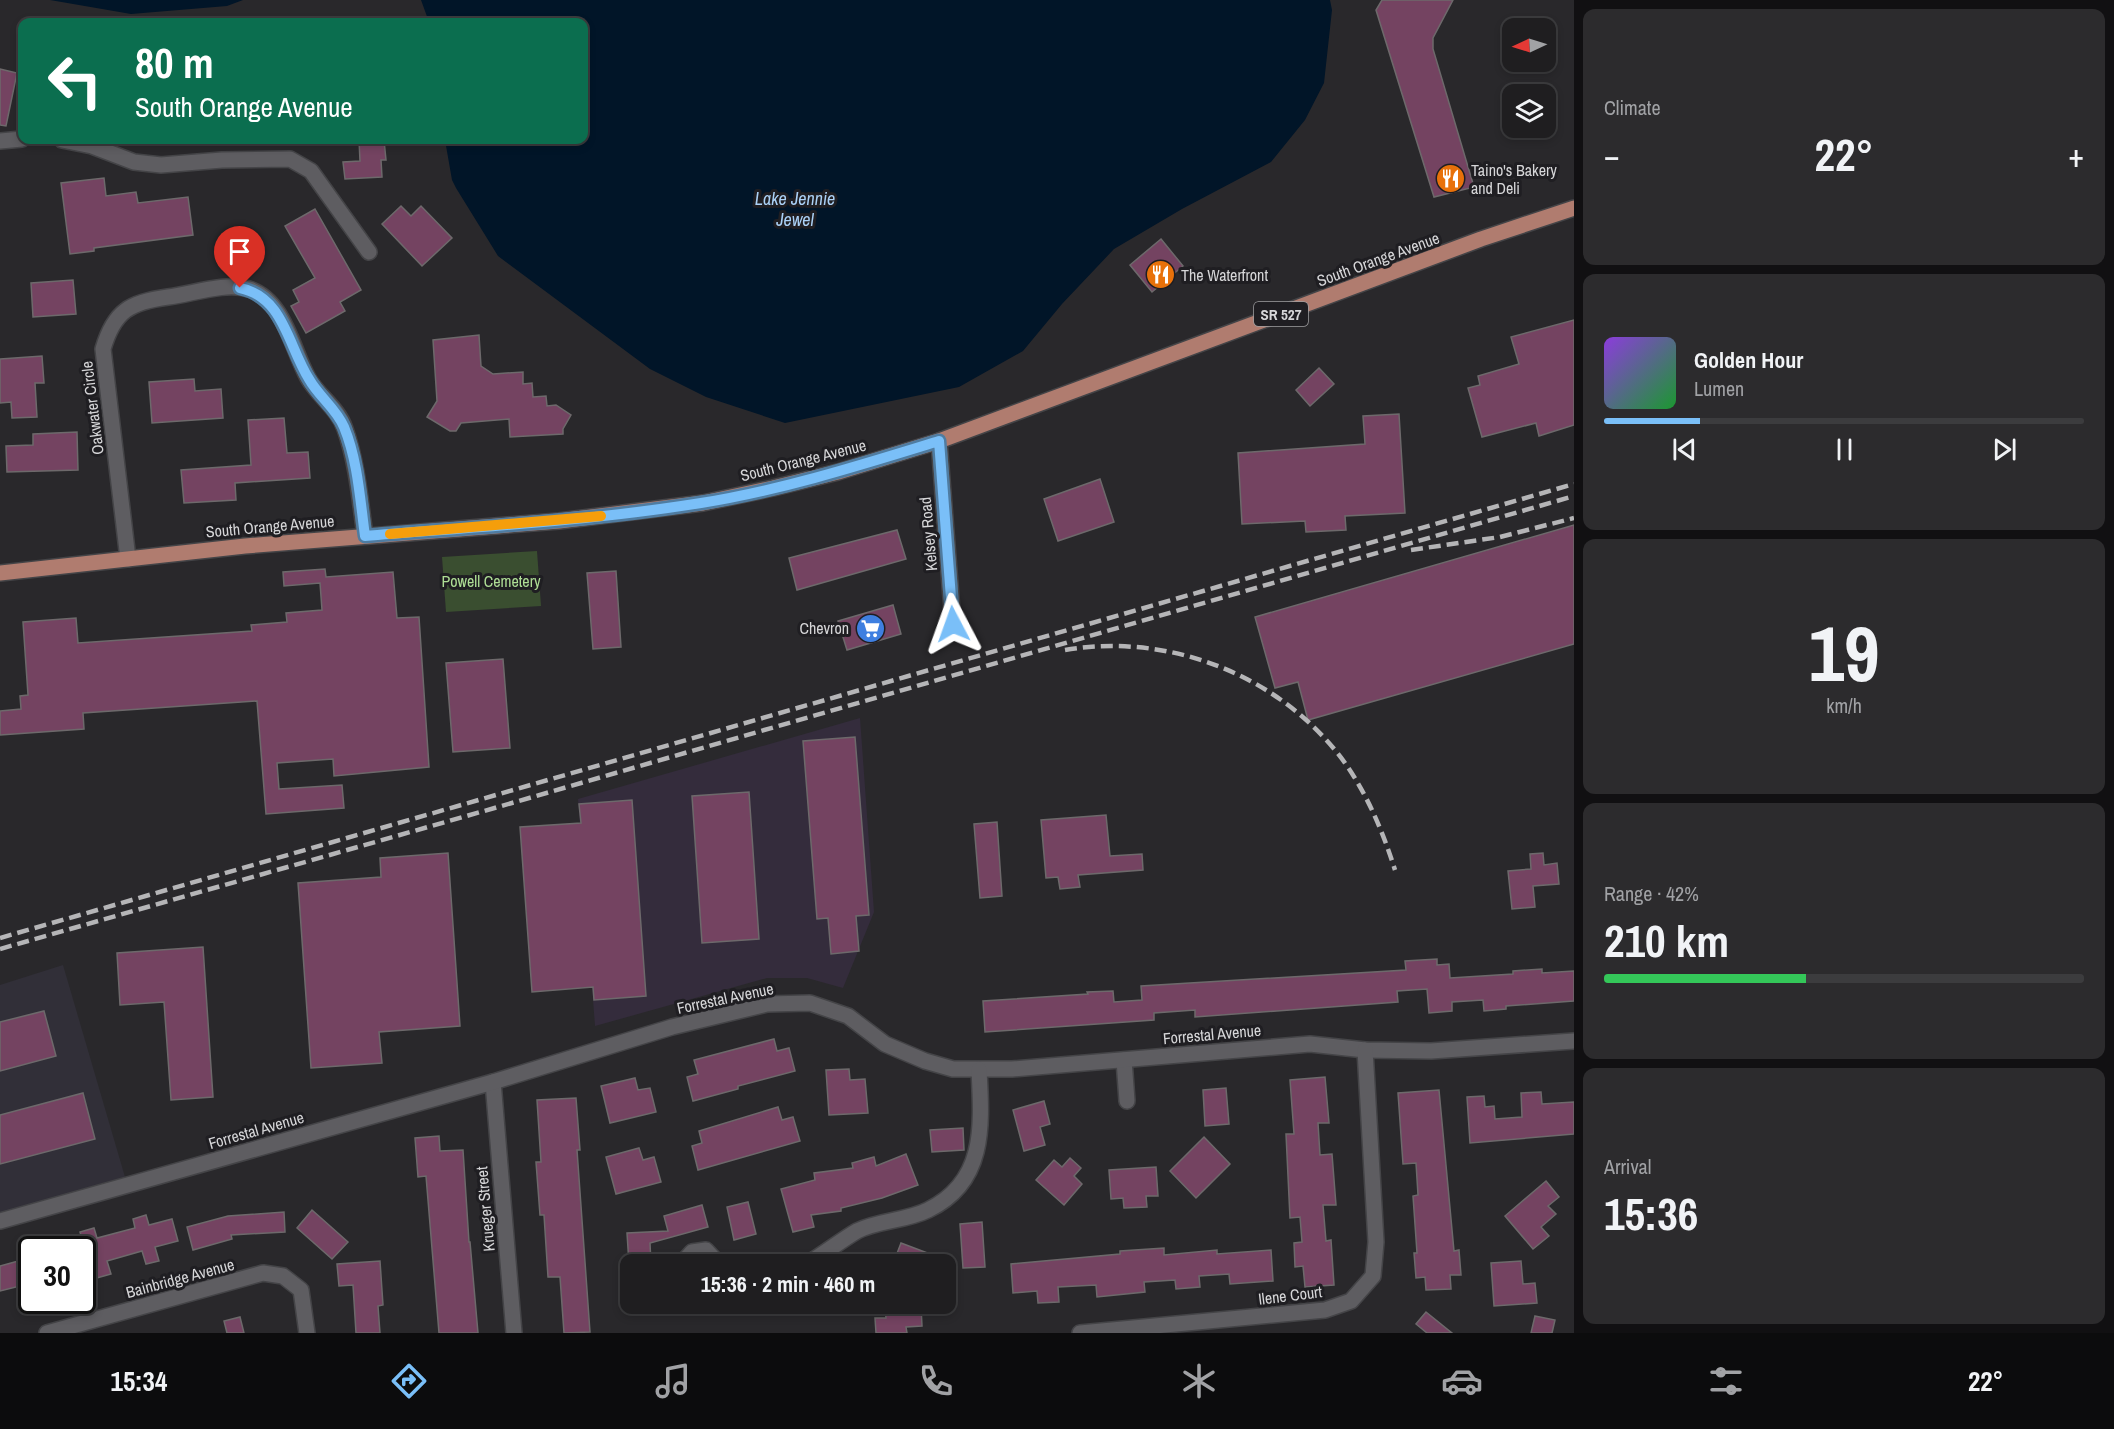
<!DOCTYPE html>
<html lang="en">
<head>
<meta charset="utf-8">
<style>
	body { margin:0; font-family:"Archivo Narrow",sans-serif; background:#2c2b2d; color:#f1f3f6; height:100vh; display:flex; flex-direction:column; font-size:22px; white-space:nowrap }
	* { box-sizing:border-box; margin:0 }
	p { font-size:20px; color:#a1a2a5 }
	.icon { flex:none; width:33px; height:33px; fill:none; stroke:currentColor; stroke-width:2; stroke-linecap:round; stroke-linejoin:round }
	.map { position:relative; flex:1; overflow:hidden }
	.details { display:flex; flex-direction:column; gap:9px; padding:9px; background:#111012; width:540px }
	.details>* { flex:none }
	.hud { position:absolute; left:18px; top:18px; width:570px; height:126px; border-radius:12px; box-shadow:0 3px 9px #0003,0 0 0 2px #3c3c3e; background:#0b6e4f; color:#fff; overflow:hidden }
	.needle { width:39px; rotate:266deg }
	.tools { position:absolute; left:1502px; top:18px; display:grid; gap:12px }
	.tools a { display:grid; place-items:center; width:54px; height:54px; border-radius:12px; background:#1f1e20; box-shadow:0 3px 9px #0003,0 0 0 2px #3c3c3e; font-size:30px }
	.speed { position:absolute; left:18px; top:1236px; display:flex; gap:12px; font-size:30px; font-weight:700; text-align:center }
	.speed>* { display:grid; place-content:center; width:78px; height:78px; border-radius:50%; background:#1f1e20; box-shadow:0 3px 9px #0003,0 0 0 2px #3c3c3e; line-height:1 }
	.speed .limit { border:3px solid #111; border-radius:9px; background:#fff; color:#111 }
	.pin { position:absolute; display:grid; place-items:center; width:51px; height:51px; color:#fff; margin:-62px -26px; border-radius:50% 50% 50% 0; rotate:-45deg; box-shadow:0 0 6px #0007 }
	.pin .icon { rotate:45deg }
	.me { position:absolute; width:66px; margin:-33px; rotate:356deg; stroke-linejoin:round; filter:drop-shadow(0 0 4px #0008) }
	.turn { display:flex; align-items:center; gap:21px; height:126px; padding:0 18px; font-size:27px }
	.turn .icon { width:78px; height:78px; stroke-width:2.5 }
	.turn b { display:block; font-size:42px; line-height:51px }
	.big { font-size:45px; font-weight:800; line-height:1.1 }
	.details .widget { flex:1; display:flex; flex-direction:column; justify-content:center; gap:9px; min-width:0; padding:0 21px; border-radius:12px; background:#2c2b2d }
	.details .dial { align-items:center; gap:0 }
	.dial b { font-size:78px; line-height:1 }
	.song { display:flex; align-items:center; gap:18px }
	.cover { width:72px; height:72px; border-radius:9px; background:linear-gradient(135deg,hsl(270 70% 55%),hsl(130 70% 35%)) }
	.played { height:6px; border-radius:3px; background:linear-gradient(90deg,#7abff8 20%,#3c3c3e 20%) }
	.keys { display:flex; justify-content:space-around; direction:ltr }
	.heat { display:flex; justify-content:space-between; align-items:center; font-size:33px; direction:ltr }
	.charge { height:9px; border-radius:4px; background:linear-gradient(90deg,#34c759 42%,#3c3c3e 0) }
	.trip { position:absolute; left:620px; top:1254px; width:336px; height:60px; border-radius:12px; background:#1f1e20; box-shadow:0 3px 9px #0003,0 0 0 2px #3c3c3e; font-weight:800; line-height:60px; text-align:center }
	.tabs { display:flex; height:96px; justify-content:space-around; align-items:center; background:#0c0c0d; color:#a1a2a5 }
	.tabs .icon { width:42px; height:42px }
	.tabs .on { color:#7abff8 }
	.tabs b { font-size:27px; color:#f1f3f6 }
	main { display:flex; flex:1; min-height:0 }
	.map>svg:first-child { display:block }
	.built { fill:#312f38 }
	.industrial { fill:#342c3c }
	.green { fill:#3a4e30 }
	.water { fill:#011528 }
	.building { fill:#744361; stroke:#6d696b; stroke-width:1.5 }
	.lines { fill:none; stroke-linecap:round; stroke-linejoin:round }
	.minor-casing { stroke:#444447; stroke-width:18 }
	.primary-casing { stroke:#444447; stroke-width:18 }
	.minor { stroke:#5e5d61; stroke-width:15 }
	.primary { stroke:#b07c6f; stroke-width:15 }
	.rail { stroke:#b5b5b7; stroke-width:4.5; stroke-dasharray:12 6; stroke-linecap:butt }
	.route-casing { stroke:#4f7ca1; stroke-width:15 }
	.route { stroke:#7abff8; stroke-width:10 }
	.slow { stroke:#f59e0b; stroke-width:10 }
	.labels { text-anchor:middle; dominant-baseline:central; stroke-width:6; stroke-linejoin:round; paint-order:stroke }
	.shield { fill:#1f1e22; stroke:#9f9fa1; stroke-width:1.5 }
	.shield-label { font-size:15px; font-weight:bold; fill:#d6d6d8 }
	.poi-label { font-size:16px; fill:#d6d6d8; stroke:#1f1e22; text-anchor:start }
	.street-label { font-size:16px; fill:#d6d6d8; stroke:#1f1e22 }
	.park-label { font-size:16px; fill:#aede95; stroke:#1f1e22 }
	.water-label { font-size:18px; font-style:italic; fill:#abd1f6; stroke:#1f1e22 }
</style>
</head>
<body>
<main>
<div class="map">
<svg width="1574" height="1333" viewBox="0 0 1574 1333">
	<rect width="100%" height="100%" fill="#29282b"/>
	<polygon class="built" points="63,965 125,1177 0,1213 0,985"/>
	<polygon class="industrial" points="860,718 874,912 843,988 807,978 767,978 595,1026 578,799"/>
	<polygon class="green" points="537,551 541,606 446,612 442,557"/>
	<g class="water">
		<polygon points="50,0 243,0 227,6 131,14"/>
		<polygon points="421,0 1330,0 1332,10 1324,83 1305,120 1271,162 1182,209 1114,249 1062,304 1023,351 959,387 785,423 706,397 650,369 498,256 456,188 452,180 445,140 584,140 584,22 429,22"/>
	</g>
	<g class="building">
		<polygon points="1382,0 1453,0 1433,38 1433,49 1474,187 1434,197 1376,10"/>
		<polygon points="0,69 17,73 6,126 0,125"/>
		<polygon points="359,140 384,140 386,160 381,160 382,177 345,179 343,162 360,161"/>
		<polygon points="104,178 106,196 136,192 138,203 188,197 193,235 94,248 94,251 70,254 61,183"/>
		<polygon points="401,206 411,216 421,206 452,238 422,266 382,224"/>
		<polygon points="315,209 361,290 340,302 345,311 306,333 291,306 299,302 293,290 315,278 285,226"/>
		<polygon points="1161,239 1183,266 1152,292 1130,265"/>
		<polygon points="73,280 76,314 33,317 31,283"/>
		<polygon points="1574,320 1574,425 1539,436 1536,423 1482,437 1468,388 1480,385 1478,376 1519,364 1511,337"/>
		<polygon points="479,335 481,366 493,374 523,372 523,384 532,383 533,397 546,396 547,406 556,405 571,415 563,429 563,434 510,437 509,419 461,423 456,431 450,431 427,417 437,401 433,340"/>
		<polygon points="42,356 44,383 35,383 37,417 12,418 11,402 0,403 0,359"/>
		<polygon points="1319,368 1334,384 1310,406 1296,390"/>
		<polygon points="194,379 195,391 221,389 223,418 152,423 149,382"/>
		<polygon points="1399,414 1405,513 1345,516 1346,530 1306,532 1305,521 1242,524 1238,453 1365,444 1363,416"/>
		<polygon points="284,418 287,453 308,452 310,478 235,483 236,500 184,503 181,470 251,465 248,420"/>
		<polygon points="77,432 78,470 7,472 6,446 33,445 33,434"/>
		<polygon points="1100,479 1114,522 1058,541 1044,499"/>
		<polygon points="1574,525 1574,644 1308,720 1298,682 1275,688 1255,617"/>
		<polygon points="897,530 906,559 797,590 789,558"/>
		<polygon points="325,569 326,577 393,572 397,618 419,617 429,767 334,776 333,759 277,763 279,789 342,785 344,808 266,814 257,701 83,713 84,729 0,735 0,711 21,709 20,696 28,695 23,622 76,618 78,643 252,631 251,625 287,622 286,613 322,610 320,583 284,586 283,572"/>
		<polygon points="616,571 621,647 593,649 587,573"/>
		<polygon points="893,605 901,634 847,650 838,621"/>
		<polygon points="503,659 510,748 453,752 446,663"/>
		<polygon points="855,737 869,915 856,916 859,951 831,954 828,918 817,919 803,741"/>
		<polygon points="749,792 759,939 702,943 692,796"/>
		<polygon points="632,800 646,996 594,1000 593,987 532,992 520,827 581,823 579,804"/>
		<polygon points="1106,815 1110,856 1142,854 1143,870 1078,875 1080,887 1060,889 1058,877 1046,878 1041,820"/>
		<polygon points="997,822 1002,896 980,898 974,824"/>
		<polygon points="448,853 460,1026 379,1032 382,1063 311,1068 298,883 381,877 380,858"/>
		<polygon points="1543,853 1544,865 1557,863 1559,884 1533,886 1535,907 1512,909 1508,871 1531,869 1530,854"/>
		<polygon points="203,947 213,1097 171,1100 164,1002 120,1005 117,953"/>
		<polygon points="1437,959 1437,965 1449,964 1450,978 1513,974 1513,971 1542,969 1542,973 1574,971 1574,1001 1506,1006 1506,1009 1484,1011 1483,1000 1452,1002 1452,1011 1429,1013 1427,989 1397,991 1398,1002 1195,1017 1195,1010 1154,1013 1154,1020 985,1032 983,1001 1088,994 1087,992 1113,991 1114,1002 1142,1000 1141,986 1406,970 1405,961"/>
		<polygon points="44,1011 56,1056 0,1071 0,1022"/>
		<polygon points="774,1039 777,1051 789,1048 795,1071 738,1086 738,1089 693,1101 687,1077 698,1074 694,1060"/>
		<polygon points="849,1069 850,1080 865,1079 868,1113 829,1115 826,1070"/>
		<polygon points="1325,1077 1329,1123 1318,1123 1320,1155 1332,1154 1336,1205 1323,1205 1326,1241 1331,1240 1334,1285 1305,1287 1303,1266 1295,1267 1294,1243 1302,1242 1300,1217 1290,1218 1286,1134 1294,1134 1290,1080"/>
		<polygon points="635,1078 638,1090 650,1088 656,1112 610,1123 601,1086"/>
		<polygon points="1226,1088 1229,1124 1205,1126 1203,1090"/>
		<polygon points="1439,1090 1454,1251 1459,1250 1461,1275 1450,1275 1451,1289 1426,1290 1425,1277 1416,1278 1414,1253 1417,1253 1413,1196 1418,1195 1416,1163 1403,1164 1398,1093"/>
		<polygon points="1541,1092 1542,1104 1574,1102 1574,1134 1470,1143 1467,1097 1484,1096 1485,1107 1494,1106 1495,1119 1522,1117 1521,1093"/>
		<polygon points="83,1093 95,1139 0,1164 0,1115"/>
		<polygon points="576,1098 580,1150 577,1150 590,1332 564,1333 560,1277 548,1277 544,1215 540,1215 536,1162 541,1162 537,1100"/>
		<polygon points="1044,1101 1050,1124 1040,1127 1045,1145 1024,1151 1013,1110"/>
		<polygon points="778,1107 782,1120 793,1117 800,1141 698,1170 692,1146 702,1143 699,1131"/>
		<polygon points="963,1128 964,1150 932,1152 930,1130"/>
		<polygon points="439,1136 440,1151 463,1150 469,1242 470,1242 478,1333 439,1333 426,1176 418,1177 415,1138"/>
		<polygon points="1204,1137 1230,1164 1196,1198 1170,1171"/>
		<polygon points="639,1148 643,1160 654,1157 661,1182 616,1194 606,1157"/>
		<polygon points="906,1154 918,1185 882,1198 841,1208 841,1211 811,1215 814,1227 793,1232 781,1189 815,1180 814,1173 853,1168 852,1163 874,1157 876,1166"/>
		<polygon points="1070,1158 1081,1168 1074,1176 1082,1184 1064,1205 1036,1180 1054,1160 1062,1167"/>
		<polygon points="1156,1167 1158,1196 1146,1196 1147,1207 1124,1208 1123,1198 1111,1199 1109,1170"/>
		<polygon points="1546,1181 1559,1197 1548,1206 1556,1214 1541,1227 1549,1236 1533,1249 1505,1216"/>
		<polygon points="748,1202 756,1234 734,1240 727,1207"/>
		<polygon points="702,1205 708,1227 650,1243 651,1264 629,1264 627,1233 668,1231 664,1216"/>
		<polygon points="312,1210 348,1242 332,1259 297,1228"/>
		<polygon points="284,1212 285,1232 231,1235 232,1239 193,1250 187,1227 228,1216"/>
		<polygon points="146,1215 149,1225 172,1219 178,1241 155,1247 159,1261 146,1264 142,1251 107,1261 111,1274 93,1279 80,1232 94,1228 97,1238 135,1228 133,1219"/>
		<polygon points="982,1222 985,1267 963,1268 960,1224"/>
		<polygon points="901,1243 954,1263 954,1264 893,1264"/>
		<polygon points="1164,1248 1164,1255 1217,1250 1217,1254 1271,1250 1273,1281 1230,1284 1229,1274 1199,1276 1200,1287 1176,1289 1175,1280 1144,1282 1145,1292 1097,1297 1096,1285 1058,1287 1059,1302 1038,1303 1037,1291 1013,1293 1011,1264 1120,1254 1120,1251"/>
		<polygon points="22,1260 28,1284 0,1291 0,1266"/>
		<polygon points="380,1261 383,1305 378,1306 380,1333 356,1333 353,1285 339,1286 337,1264"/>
		<polygon points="1521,1261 1523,1284 1535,1283 1537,1303 1494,1306 1491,1263"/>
		<polygon points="921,1306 922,1326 906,1327 907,1333 876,1333 875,1318 886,1318 885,1308"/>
		<polygon points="1426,1312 1452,1333 1427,1333 1416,1324"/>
		<polygon points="1535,1316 1555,1320 1552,1333 1531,1333"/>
		<polygon points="240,1317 244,1333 227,1333 224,1321"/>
	</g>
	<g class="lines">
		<defs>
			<g id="minor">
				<polyline points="62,140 92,146 134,162 161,165 222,160 290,159 311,171 369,252"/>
				<polyline points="0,141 22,139"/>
				<polyline points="939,441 953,624"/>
				<path d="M128,559L103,349C114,311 130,302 168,297C193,294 224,282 249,289C284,300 292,349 308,378C318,396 338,408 345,429C357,463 360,500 365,536"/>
				<polyline points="1124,1060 1127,1101"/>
				<polyline points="493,1082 514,1333"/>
				<polyline points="0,1221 493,1082 672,1027 767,1004 810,1003 848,1016 885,1044 925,1061 953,1069 1012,1069 1310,1044 1365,1050 1431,1051 1574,1041"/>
				<polyline points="681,1264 692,1252 706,1250 719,1264"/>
				<path d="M807,1264C824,1254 840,1241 857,1231C879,1220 906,1221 928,1210C986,1182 982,1126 979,1070"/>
				<polyline points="47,1333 263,1273 283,1276 301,1290 307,1333"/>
				<polyline points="1080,1333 1325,1310 1351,1301 1373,1276 1376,1242 1365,1050"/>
			</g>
			<polyline id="primary" points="0,573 245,546 559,521 703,503 773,488 838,472 939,441 1481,239 1574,208"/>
		</defs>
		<use href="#minor" class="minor-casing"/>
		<use href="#primary" class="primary-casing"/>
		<use href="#minor" class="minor"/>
		<use href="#primary" class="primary"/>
		<g class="rail">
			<polyline points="1411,550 1500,537 1574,518"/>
			<path d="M1065,650C1170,632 1282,676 1345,763C1368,796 1383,832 1395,870"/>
			<polyline points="0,938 1574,484"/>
			<polyline points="0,949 498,807 1574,496"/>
		</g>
	</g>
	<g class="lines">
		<defs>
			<path id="route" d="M240,288C284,297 288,346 309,379C319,397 336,408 344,427C358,461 360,500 365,536C477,527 589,521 701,503C782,490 861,465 939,441L953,624"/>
		</defs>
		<use href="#route" class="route-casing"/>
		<use href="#route" class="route"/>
		<polyline class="slow" points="390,534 601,516"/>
	</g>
	<defs>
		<symbol id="restaurant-disc" viewBox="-11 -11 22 22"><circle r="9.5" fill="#e8710a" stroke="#1f1e22"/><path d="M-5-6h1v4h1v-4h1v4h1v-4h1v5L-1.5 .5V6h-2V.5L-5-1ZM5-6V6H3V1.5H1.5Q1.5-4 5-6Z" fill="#fff"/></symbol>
		<symbol id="supermarket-disc" viewBox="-11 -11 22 22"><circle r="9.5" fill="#3f7fe0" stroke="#1f1e22"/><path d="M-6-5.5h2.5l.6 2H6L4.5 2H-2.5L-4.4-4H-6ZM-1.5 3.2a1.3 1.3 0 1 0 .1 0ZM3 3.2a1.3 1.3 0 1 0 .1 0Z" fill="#fff"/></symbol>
	</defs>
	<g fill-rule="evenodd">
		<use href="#restaurant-disc" x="1434" y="162" width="33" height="33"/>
		<use href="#restaurant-disc" x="1144" y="258" width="33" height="33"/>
		<use href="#supermarket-disc" x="854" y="612" width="33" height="33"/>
	</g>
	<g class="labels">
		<rect class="shield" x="1254" y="302" width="54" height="24" rx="4.5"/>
		<g class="shield-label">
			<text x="1281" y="314">SR 527</text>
		</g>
		<g class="poi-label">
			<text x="1471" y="170">Taino's Bakery<tspan x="1471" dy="18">and Deli</tspan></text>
			<text x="1181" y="275">The Waterfront</text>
			<text x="849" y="628" text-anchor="end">Chevron</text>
		</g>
		<g class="street-label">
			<text transform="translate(1378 259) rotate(-20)">South Orange Avenue</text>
			<text transform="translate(92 408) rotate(-97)">Oakwater Circle</text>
			<text transform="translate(803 460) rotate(-14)">South Orange Avenue</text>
			<text transform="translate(270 526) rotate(-5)">South Orange Avenue</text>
			<text transform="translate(928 534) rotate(-95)">Kelsey Road</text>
			<text transform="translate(725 998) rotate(-12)">Forrestal Avenue</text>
			<text transform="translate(1212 1034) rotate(-5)">Forrestal Avenue</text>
			<text transform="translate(256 1130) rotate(-16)">Forrestal Avenue</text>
			<text transform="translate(485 1209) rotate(-95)">Krueger Street</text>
			<text transform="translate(180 1278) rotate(-15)">Bainbridge Avenue</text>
			<text transform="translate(1290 1295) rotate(-7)">Ilene Court</text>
		</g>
		<g class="park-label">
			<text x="491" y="581">Powell Cemetery</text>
		</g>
		<g class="water-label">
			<text x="795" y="198">Lake Jennie<tspan x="795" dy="21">Jewel</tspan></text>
		</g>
	</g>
</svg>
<div class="tools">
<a><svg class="needle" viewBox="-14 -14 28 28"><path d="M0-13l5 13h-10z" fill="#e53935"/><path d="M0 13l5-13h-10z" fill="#a1a2a5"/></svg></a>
<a><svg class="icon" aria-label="layers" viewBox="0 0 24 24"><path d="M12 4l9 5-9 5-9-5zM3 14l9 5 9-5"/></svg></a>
</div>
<div class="speed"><div class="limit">30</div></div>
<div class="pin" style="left:240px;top:288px;background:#d93025"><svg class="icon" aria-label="arrive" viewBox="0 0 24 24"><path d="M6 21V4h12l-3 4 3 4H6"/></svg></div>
<svg class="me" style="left:953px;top:624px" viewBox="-20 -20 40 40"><path d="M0-17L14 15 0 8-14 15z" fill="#7abff8" stroke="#fff" stroke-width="4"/></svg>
<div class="trip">15:36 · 2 min · 460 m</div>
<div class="hud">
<div class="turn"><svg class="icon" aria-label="left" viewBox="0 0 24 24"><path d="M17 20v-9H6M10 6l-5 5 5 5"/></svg><div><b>80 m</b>South Orange Avenue</div></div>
</div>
</div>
<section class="details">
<div class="widget"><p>Climate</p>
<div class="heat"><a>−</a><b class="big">22°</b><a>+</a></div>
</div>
<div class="widget">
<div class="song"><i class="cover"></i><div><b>Golden Hour</b><p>Lumen</p></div></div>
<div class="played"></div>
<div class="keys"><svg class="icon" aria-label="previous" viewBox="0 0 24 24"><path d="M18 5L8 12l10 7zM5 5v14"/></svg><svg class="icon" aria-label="pause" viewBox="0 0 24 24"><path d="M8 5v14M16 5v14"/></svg><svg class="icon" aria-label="next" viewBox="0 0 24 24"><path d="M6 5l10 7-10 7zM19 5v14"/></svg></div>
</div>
<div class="widget dial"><b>19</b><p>km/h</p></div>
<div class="widget"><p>Range · 42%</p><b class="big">210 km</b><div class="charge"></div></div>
<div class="widget"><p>Arrival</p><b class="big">15:36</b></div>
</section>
</main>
<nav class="tabs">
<b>15:34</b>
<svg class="icon on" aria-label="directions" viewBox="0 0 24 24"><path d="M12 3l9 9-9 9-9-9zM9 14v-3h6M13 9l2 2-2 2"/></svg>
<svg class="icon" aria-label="music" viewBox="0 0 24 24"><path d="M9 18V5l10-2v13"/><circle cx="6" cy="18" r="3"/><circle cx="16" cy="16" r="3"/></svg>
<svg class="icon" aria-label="phone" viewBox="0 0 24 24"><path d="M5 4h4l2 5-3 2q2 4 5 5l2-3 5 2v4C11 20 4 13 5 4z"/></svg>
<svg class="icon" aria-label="climate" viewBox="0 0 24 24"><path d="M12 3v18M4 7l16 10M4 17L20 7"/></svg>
<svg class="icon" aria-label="car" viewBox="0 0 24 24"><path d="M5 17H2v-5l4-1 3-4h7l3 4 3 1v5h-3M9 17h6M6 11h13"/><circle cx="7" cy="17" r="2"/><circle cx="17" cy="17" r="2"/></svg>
<svg class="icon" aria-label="filters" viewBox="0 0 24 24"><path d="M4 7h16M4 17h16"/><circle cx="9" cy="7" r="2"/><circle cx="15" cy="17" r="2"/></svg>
<b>22°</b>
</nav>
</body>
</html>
